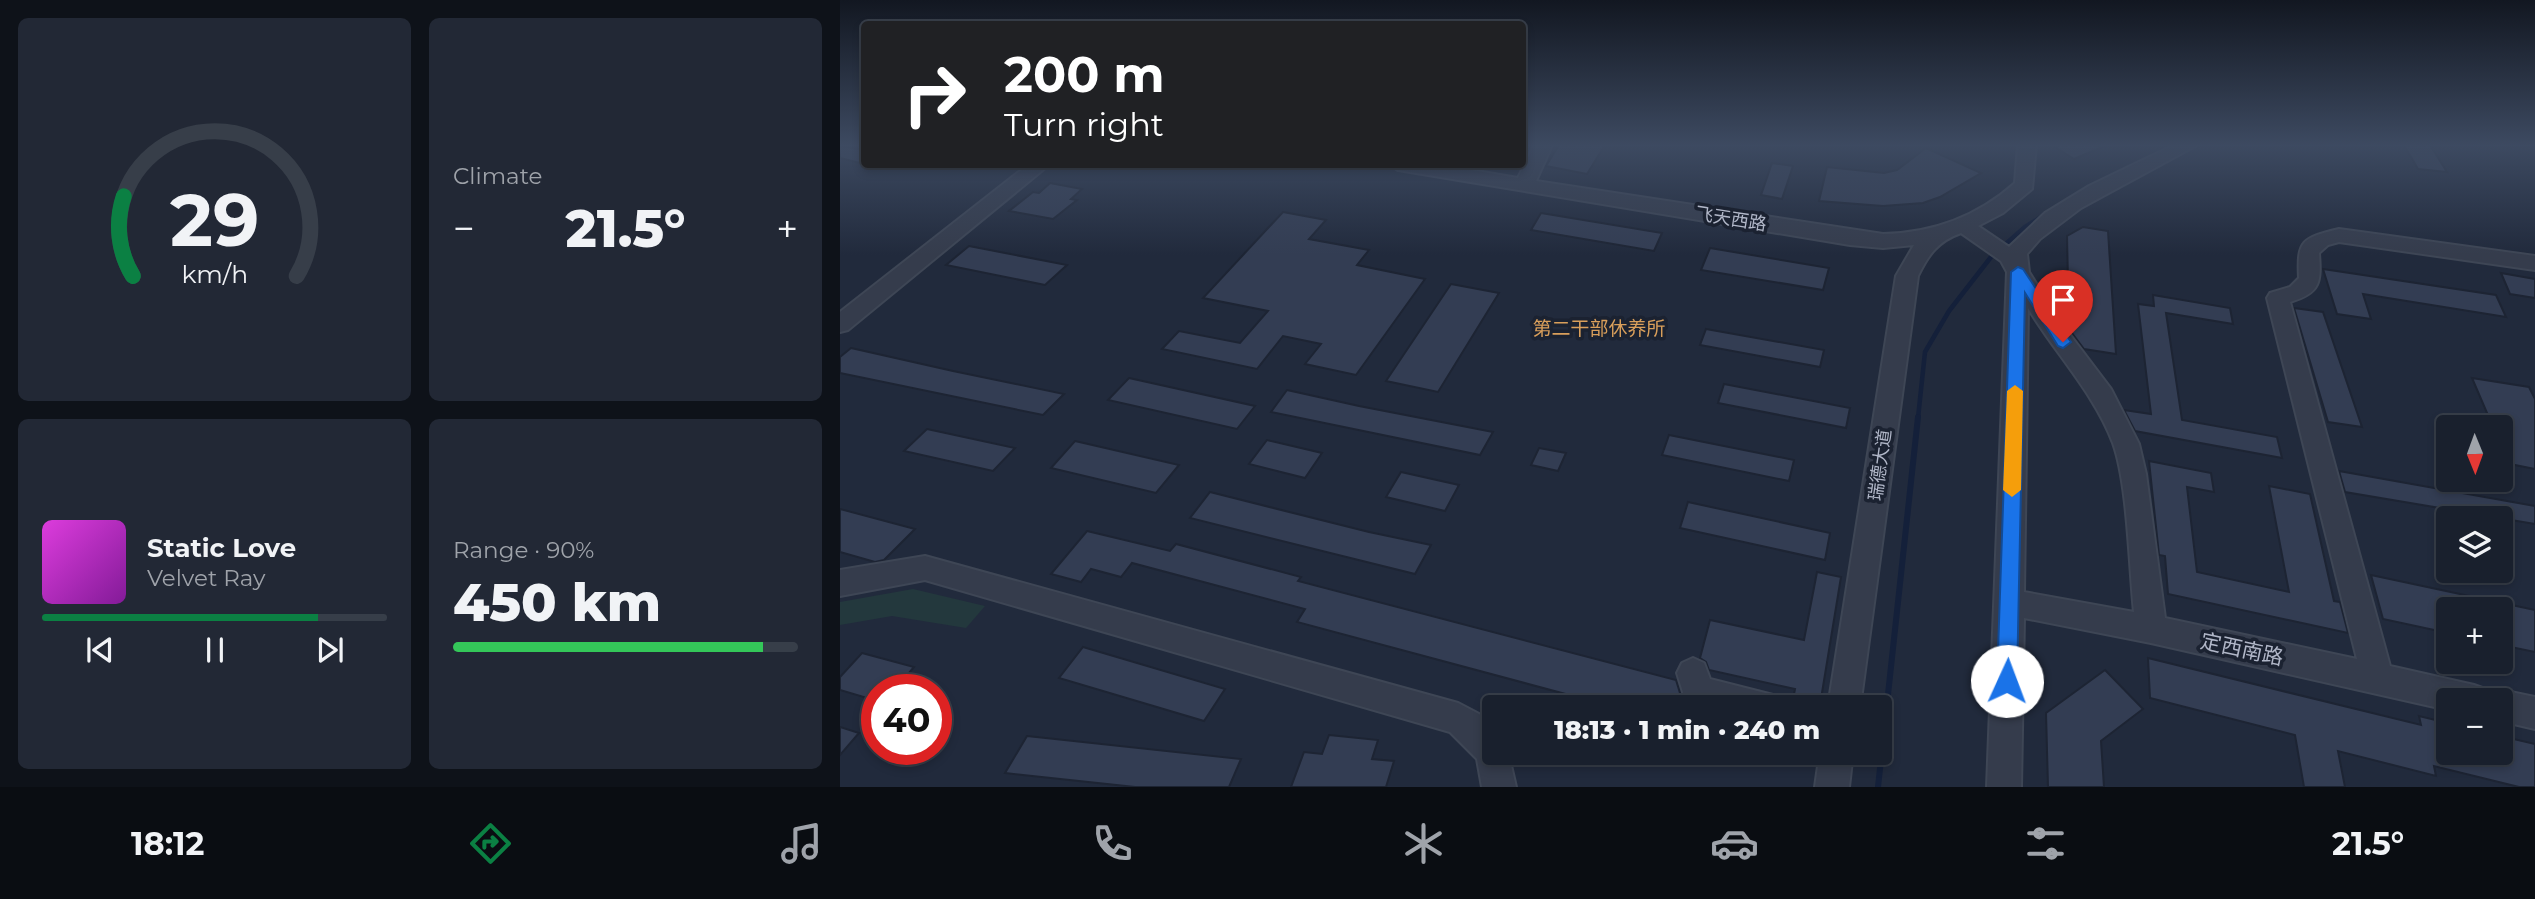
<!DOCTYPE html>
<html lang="en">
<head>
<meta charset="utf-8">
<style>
	body { margin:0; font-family:Montserrat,"Noto Sans SC",sans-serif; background:#222835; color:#f1f3f6; height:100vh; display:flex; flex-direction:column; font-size:26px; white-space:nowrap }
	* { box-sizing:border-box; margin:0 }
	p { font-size:23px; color:#9fa3aa }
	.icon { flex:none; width:38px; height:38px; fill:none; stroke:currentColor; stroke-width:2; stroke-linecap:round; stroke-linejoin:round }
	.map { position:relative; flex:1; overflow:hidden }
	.details { display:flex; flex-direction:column; gap:18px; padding:18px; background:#0e1219; width:840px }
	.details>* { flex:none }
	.hud { position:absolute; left:21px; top:21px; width:665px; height:147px; border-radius:7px; box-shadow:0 4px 10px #0003,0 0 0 2px #373e49; background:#202124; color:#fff; overflow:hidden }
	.needle { width:46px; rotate:179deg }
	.buttons { position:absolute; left:1596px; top:415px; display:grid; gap:14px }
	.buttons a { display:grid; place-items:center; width:77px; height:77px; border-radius:7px; background:#19202d; box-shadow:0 4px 10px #0003,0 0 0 2px #373e49; font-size:35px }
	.speed { position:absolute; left:21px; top:674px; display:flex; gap:14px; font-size:35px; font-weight:700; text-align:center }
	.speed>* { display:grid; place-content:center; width:91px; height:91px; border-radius:50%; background:#19202d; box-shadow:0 4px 10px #0003,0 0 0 2px #373e49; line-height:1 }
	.speed .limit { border:10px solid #d22; background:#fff; color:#111 }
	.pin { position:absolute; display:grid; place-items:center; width:60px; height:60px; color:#fff; margin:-72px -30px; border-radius:50% 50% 50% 0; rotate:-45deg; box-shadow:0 0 7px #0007 }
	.pin .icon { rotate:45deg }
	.me { position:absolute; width:77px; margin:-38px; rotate:2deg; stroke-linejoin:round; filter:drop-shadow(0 0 5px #0008) }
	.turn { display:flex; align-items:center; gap:24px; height:147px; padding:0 28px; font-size:32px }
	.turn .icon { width:91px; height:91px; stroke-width:2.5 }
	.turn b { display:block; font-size:49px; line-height:60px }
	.big { font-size:52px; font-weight:800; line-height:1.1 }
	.details .widget { flex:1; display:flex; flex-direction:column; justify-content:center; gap:10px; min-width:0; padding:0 24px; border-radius:10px; background:#222835 }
	.details .dial { align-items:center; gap:0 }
	.dial svg { height:182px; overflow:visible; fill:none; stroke:#373e49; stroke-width:7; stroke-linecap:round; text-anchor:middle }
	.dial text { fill:#f1f3f6; stroke:none }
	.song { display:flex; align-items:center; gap:21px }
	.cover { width:84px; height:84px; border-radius:10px; background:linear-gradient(135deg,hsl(300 70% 55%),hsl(290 70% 35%)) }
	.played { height:7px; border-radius:4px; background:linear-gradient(90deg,#0b8043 80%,#373e49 80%) }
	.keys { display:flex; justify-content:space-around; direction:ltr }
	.heat { display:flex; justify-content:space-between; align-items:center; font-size:38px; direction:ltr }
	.charge { height:10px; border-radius:5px; background:linear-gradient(90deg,#34c759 90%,#373e49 0) }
	.details .tiles { flex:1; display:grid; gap:18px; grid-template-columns:repeat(2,1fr) }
	.trip { position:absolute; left:642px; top:695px; width:410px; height:70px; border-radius:7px; background:#19202d; box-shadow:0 4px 10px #0003,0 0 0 2px #373e49; font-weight:800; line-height:70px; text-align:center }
	.tab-bar { display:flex; height:112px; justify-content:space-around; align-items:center; background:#0a0d12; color:#9fa3aa }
	.tab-bar .icon { width:49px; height:49px }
	.tab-bar .active { color:#0b8043 }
	.tab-bar b { font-size:32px; color:#f1f3f6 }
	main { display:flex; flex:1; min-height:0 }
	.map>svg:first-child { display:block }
	.green { fill:#23383d }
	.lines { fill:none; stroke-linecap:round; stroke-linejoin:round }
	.stream-far1 { stroke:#14203a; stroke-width:4.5 }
	.stream { stroke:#14203a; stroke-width:6 }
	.building { fill:#333d53; stroke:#1d2433; stroke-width:2 }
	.minor-casing { stroke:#3e4655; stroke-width:4 }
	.minor { fill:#353c4c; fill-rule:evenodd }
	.route { fill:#1a73e8; stroke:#114b97; stroke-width:2 }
	.slow { fill:#f59e0b }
	.labels { text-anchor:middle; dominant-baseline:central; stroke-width:7; stroke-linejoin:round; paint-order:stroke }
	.street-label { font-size:18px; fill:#b1b7c8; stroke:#1b2231 }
	.neighbourhood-label { font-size:19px; fill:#d99f5b; stroke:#1b2231 }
	.near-street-label { font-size:21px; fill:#b1b7c8; stroke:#1b2231 }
</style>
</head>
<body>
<main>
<section class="details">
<div class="tiles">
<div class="widget dial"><svg viewBox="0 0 100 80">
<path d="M14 69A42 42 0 1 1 86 69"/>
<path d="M14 69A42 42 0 0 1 10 34" stroke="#0b8043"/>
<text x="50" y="56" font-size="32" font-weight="700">29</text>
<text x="50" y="72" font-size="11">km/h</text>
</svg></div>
<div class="widget"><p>Climate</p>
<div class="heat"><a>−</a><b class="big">21.5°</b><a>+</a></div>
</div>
<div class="widget">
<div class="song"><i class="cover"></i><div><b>Static Love</b><p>Velvet Ray</p></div></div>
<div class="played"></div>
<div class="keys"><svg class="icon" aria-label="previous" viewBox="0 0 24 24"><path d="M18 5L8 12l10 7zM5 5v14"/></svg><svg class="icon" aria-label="pause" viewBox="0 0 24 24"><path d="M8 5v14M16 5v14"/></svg><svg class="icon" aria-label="next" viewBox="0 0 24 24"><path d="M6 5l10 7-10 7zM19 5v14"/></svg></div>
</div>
<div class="widget"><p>Range · 90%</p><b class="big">450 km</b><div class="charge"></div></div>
</div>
</section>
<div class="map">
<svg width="1695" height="787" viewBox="0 0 1695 787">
	<rect width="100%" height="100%" fill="#212a3c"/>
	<polygon class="green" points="73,589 145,606 126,628 52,616 0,625 0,602"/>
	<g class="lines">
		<g class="stream-far1">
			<polyline points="1307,159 1331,145"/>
			<polyline points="1078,418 1085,352 1109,311 1151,257 1185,227 1206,214"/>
		</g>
		<polyline class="stream" points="1038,787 1078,417"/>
	</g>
	<g class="building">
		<polygon points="719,145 765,145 747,174 706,166"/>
		<polygon points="1212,145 1267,145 1234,159"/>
		<polygon points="1564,145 1590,145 1607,172 1578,169"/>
		<polygon points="0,146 24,150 24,164 0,158"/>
		<polygon points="1086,148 1141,173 1100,197 1083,203 1043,206 979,201 987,167 1044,173 1057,170"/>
		<polygon points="932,163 953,166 942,199 921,195"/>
		<polygon points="210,183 242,189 231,199 237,200 213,219 169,211 193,192 199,193"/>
		<polygon points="443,212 486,220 469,239 529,250 517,265 585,279 516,375 465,364 481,344 443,336 417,369 322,349 339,331 400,343 428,311 363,298"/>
		<polygon points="701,213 822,233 814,251 691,230"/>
		<polygon points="1243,227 1268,231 1276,354 1244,349 1229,329 1227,236"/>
		<polygon points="129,246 227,265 205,285 106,265"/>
		<polygon points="870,248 989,268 983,290 861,270"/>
		<polygon points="1483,269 1656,295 1666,317 1523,294 1531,319 1497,314"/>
		<polygon points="1661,273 1695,279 1695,298 1670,294"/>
		<polygon points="611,284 659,293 598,392 546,381"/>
		<polygon points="1313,295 1390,308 1393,324 1326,313 1342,420 1437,437 1442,458 1295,431 1284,410 1311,414 1298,304 1314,306"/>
		<polygon points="1454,308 1483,312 1522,427 1488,422"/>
		<polygon points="866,329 984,350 980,367 860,345"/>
		<polygon points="11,348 113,371 224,394 203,415 0,373 0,357"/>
		<polygon points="289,378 415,406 397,429 268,400"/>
		<polygon points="1632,378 1689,387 1695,399 1695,469 1670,464 1661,444 1661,427 1653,427"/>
		<polygon points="884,384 1010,408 1006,428 878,403"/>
		<polygon points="447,390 519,406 653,432 640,455 431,412"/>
		<polygon points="87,429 175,448 153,471 64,451"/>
		<polygon points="829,435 954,460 949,481 822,455"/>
		<polygon points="427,440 482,453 465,478 409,464"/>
		<polygon points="235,441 339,465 316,493 211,468"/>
		<polygon points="699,448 726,453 718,471 691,465"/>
		<polygon points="1309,461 1371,473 1374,492 1347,487 1357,572 1449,592 1429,486 1470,494 1494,601 1500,602 1508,633 1328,594 1325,556 1319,555"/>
		<polygon points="1499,471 1695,506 1695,524 1505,492"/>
		<polygon points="561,472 619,485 605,511 546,497"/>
		<polygon points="370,492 529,532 591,545 575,574 350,518"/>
		<polygon points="848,502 990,533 985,560 840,528"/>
		<polygon points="0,509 75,529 44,560 35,562 0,552"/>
		<polygon points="247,531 330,551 336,544 461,577 458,581 836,680 840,693 836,707 774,707 457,622 465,609 292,563 281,577 251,569 241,582 211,574"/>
		<polygon points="977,572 1001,577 980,705 953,699 955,689 869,670 866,662 860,658 870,620 964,640"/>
		<polygon points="1531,575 1695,610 1695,652 1661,645 1661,609 1608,609 1608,633 1543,619"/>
		<polygon points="243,647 385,689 364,721 219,678"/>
		<polygon points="22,653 74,667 55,690 37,690 37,701 0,690 0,677"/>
		<polygon points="1308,658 1581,725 1579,716 1608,723 1608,752 1661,752 1661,736 1695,744 1695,787 1679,787 1594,766 1596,776 1498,751 1505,787 1464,787 1455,735 1310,698"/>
		<polygon points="1265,670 1303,709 1261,741 1264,787 1208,787 1206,713"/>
		<polygon points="0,727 19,733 0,755"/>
		<polygon points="489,735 538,740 532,759 554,761 546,787 451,787 464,752 482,754"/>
		<polygon points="187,736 401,759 389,787 295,787 165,773"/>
	</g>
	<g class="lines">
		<defs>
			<g id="minor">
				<path d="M694,145H712L696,181L1043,234C1093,233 1138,216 1175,183L1178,145H1196L1192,189L1163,213L1138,226L1169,247L1205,213L1249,186L1334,145H1357L1241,208L1200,239L1187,254L1189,272L1218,319L1271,389L1299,444L1306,474L1325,618L1517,659L1427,298L1430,293L1450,287L1459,278C1457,240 1462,238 1499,229L1695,256V270L1499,242L1488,245L1479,253C1481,282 1481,293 1450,302L1550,666L1634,685L1645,689L1649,697L1661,690L1695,697V729L1661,721V700H1608V710L1311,643L1184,618L1181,787H1147L1167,272L1161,261L1121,233C1098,241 1088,255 1078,276L1020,707H988L1056,276L1074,245L1043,248L1010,245L558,170L549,164H596L678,178ZM1188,308C1215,353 1254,393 1273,443C1288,485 1289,565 1294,612L1184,592Z"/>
				<polygon points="189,164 210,164 8,330 0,332 0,312"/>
				<polygon points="85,556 618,703 639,714 654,728 654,752 668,752 676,787 642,787 637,759 610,732 85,580 0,596 0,570"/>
				<polygon points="853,658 864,663 870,679 937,696 942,707 860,707 846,702 837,673 842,663"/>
				<polygon points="980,752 1013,752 1009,787 975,787"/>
			</g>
		</defs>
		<use href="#minor" class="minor-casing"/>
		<use href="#minor" class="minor"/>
	</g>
	<linearGradient id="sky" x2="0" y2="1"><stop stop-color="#121721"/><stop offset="0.57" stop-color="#3d4a61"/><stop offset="1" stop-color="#3d4a61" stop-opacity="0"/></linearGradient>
	<rect width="1695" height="255" fill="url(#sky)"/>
	<polygon class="route" points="1178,267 1183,269 1231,342 1223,348 1218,346 1185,293 1177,681 1174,688 1167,691 1160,688 1157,681 1171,272"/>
	<polygon class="slow" points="1175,385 1183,391 1181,490 1172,497 1163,490 1167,391"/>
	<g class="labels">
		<g class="street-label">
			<text transform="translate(891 219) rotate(9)">飞天西路</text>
			<text transform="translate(1040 465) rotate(-82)">瑞德大道</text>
		</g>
		<g class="neighbourhood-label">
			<text x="759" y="328">第二干部休养所</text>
		</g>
		<g class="near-street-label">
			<text transform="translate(1402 649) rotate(12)">定西南路</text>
		</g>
	</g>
</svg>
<div class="buttons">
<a><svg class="needle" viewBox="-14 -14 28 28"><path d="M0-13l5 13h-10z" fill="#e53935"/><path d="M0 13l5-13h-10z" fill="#9fa3aa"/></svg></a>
<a><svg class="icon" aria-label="layers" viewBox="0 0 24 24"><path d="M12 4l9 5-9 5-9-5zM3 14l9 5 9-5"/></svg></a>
<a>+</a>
<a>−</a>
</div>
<div class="speed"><div class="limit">40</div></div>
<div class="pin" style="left:1223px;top:342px;background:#d93025"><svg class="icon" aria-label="arrive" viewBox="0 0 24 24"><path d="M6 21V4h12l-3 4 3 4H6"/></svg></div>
<svg class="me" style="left:1167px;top:681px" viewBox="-20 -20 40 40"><circle r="19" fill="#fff"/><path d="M0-13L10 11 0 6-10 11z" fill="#1a73e8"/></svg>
<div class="trip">18:13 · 1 min · 240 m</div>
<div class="hud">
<div class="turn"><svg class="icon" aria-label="right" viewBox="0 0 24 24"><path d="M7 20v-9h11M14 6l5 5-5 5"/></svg><div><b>200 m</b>Turn right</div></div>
</div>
</div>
</main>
<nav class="tab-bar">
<b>18:12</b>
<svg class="icon active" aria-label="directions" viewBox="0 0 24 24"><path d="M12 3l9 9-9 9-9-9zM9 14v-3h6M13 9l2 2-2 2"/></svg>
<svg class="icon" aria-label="music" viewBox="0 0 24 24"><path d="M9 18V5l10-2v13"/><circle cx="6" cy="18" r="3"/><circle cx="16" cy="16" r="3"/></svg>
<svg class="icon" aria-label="phone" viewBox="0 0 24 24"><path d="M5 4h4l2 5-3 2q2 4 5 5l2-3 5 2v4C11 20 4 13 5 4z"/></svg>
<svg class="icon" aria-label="climate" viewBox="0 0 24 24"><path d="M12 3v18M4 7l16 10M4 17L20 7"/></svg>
<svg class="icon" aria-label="car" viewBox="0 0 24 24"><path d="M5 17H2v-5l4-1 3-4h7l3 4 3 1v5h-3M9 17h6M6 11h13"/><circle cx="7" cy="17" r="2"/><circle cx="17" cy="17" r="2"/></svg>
<svg class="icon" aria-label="filters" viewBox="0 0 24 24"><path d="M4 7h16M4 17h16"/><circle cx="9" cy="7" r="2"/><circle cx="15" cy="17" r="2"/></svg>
<b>21.5°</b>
</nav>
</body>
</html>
